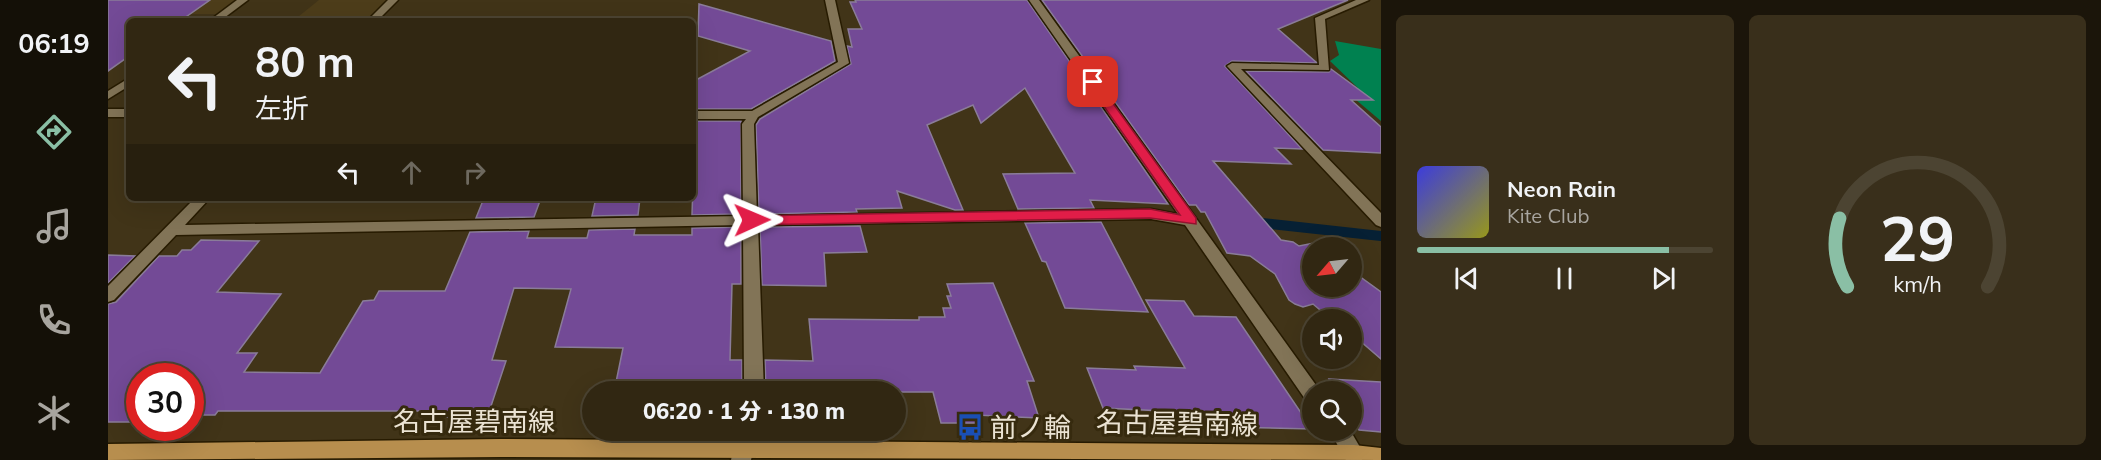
<!DOCTYPE html>
<html lang="ja">
<head>
<meta charset="utf-8">
<style>
	body { margin:0; font-family:Mulish,"Noto Sans JP",sans-serif; background:#392f1b; color:#f1f3f6; height:100vh; display:flex; flex-direction:column; font-size:22px; white-space:nowrap }
	* { box-sizing:border-box; margin:0 }
	p { font-size:20px; color:#a8a59f }
	.icon { flex:none; width:33px; height:33px; fill:none; stroke:currentColor; stroke-width:2; stroke-linecap:round; stroke-linejoin:round }
	.map { position:relative; flex:1; overflow:hidden }
	.side { display:flex; flex-direction:column; gap:15px; padding:15px; background:#1b150a; width:720px }
	.side>* { flex:none }
	.top-card { position:absolute; left:18px; top:18px; width:570px; height:183px; border-radius:9px; box-shadow:0 6px 24px #0002,0 0 0 2px #4c4432; background:#312712; color:#f1f3f6; overflow:hidden }
	.needle { width:39px; rotate:242deg }
	.tools { position:absolute; left:1194px; top:237px; display:grid; gap:12px }
	.tools a { display:grid; place-items:center; width:60px; height:60px; border-radius:50%; background:#312712; box-shadow:0 6px 24px #0002,0 0 0 2px #4c4432; font-size:30px }
	.speed { position:absolute; left:18px; top:363px; display:flex; gap:12px; font-size:30px; font-weight:700; text-align:center }
	.speed>* { display:grid; place-content:center; width:78px; height:78px; border-radius:50%; background:#312712; box-shadow:0 6px 24px #0002,0 0 0 2px #4c4432; line-height:1 }
	.speed .limit { border:9px solid #d22; background:#fff; color:#111 }
	.pin { position:absolute; display:grid; place-items:center; width:51px; height:51px; color:#fff; margin:-26px; border-radius:12px; box-shadow:0 3px 9px #0006 }
	.me { position:absolute; width:66px; margin:-33px; rotate:89deg; stroke-linejoin:round; filter:drop-shadow(0 0 4px #0008) }
	.turn { display:flex; align-items:center; gap:21px; height:126px; padding:0 30px; font-size:27px }
	.turn .icon { width:78px; height:78px; stroke-width:2.5 }
	.turn b { display:block; font-size:42px; line-height:51px }
	.lanes { display:flex; align-items:center; height:57px; padding:0 30px; background:#0003; justify-content:center; gap:30px; direction:ltr }
	.lanes .off { opacity:.35 }
	.side .card { flex:1; display:flex; flex-direction:column; justify-content:center; gap:9px; min-width:0; padding:0 21px; border-radius:9px; background:#392f1b }
	.side .dial { align-items:center; gap:0 }
	.dial svg { height:156px; overflow:visible; fill:none; stroke:#4c4432; stroke-width:7; stroke-linecap:round; text-anchor:middle }
	.dial text { fill:#f1f3f6; stroke:none }
	.song { display:flex; align-items:center; gap:18px }
	.cover { width:72px; height:72px; border-radius:9px; background:linear-gradient(135deg,hsl(240 70% 55%),hsl(60 70% 35%)) }
	.played { height:6px; border-radius:3px; background:linear-gradient(90deg,#8abfa5 85%,#4c4432 85%) }
	.keys { display:flex; justify-content:space-around; direction:ltr }
	.side .tiles { flex:1; display:grid; gap:15px; grid-template-columns:repeat(2,1fr) }
	.trip { position:absolute; left:474px; top:381px; width:324px; height:60px; border-radius:30px; background:#312712; box-shadow:0 6px 24px #0002,0 0 0 2px #4c4432; font-weight:800; line-height:60px; text-align:center }
	main { display:flex; flex:1; min-height:0 }
	.menu { display:flex; flex-direction:column; width:108px; justify-content:space-around; align-items:center; background:#141007; color:#a8a59f }
	.menu .icon { width:42px; height:42px }
	.menu .active { color:#8abfa5 }
	.menu b { font-size:27px; color:#f1f3f6 }
	.map>svg:first-child { display:block }
	.built { fill:#4d3d1a }
	.forest { fill:#008150 }
	.lines { fill:none; stroke-linecap:round; stroke-linejoin:round }
	.stream { stroke:#062034; stroke-width:10 }
	.building { fill:#734a96; stroke:#8a7c99; stroke-width:1.5 }
	.street-casing { stroke:#271b01; stroke-width:3 }
	.primary-casing { stroke:#271b01; stroke-width:3 }
	.street { fill:#827457; fill-rule:evenodd }
	.primary { fill:#b78e4e; fill-rule:evenodd }
	.route { fill:#e11d48; stroke:#92132f; stroke-width:1.5 }
	.labels { text-anchor:middle; dominant-baseline:central; stroke-width:6; stroke-linejoin:round; paint-order:stroke }
	.near-street-label { font-size:27px; fill:#ebe3d3; stroke:#362a0e }
	.near-poi-label { font-size:27px; fill:#ebe3d3; stroke:#362a0e; text-anchor:start }
</style>
</head>
<body>
<main>
<nav class="menu">
<b>06:19</b>
<svg class="icon active" aria-label="directions" viewBox="0 0 24 24"><path d="M12 3l9 9-9 9-9-9zM9 14v-3h6M13 9l2 2-2 2"/></svg>
<svg class="icon" aria-label="music" viewBox="0 0 24 24"><path d="M9 18V5l10-2v13"/><circle cx="6" cy="18" r="3"/><circle cx="16" cy="16" r="3"/></svg>
<svg class="icon" aria-label="phone" viewBox="0 0 24 24"><path d="M5 4h4l2 5-3 2q2 4 5 5l2-3 5 2v4C11 20 4 13 5 4z"/></svg>
<svg class="icon" aria-label="climate" viewBox="0 0 24 24"><path d="M12 3v18M4 7l16 10M4 17L20 7"/></svg>
</nav>
<div class="map">
<svg width="1273" height="460" viewBox="0 0 1273 460">
	<rect width="100%" height="100%" fill="#413418"/>
	<g class="built">
		<polygon points="75,0 129,0 110,14 54,14"/>
		<polygon points="211,0 279,0 258,21 185,21"/>
	</g>
	<polygon class="forest" points="1227,41 1273,49 1273,121 1234,88 1250,88 1222,61 1231,55"/>
	<g class="lines">
		<polyline class="stream" points="1145,222 1273,236"/>
	</g>
	<g class="building">
		<polygon points="0,0 102,0 72,21 21,21 21,56 0,71"/>
		<polygon points="747,0 919,0 1060,204 982,200 986,208 910,209 895,174 967,173 917,88 873,123 865,105 819,125 855,210 847,210 789,191 794,208 748,209 749,212 651,214 648,125 652,119 743,64 739,46 744,47 740,29 754,29 742,2 748,2"/>
		<polygon points="934,0 1240,0 1170,29 1209,63 1124,61 1117,66 1194,149 1167,148 1183,164 1105,161 1173,240 1185,242 1191,246 1206,243 1212,248 1204,248 1204,286 1244,286 1244,271 1273,292 1273,359 1244,334 1244,320 1224,320 1205,304 1195,307 1187,304 1181,300 1167,274 1142,256 1119,253 1097,212 1093,212 1088,205 1081,205"/>
		<polygon points="591,4 723,41 727,61 643,109 588,109 588,80 642,51 590,36"/>
		<polygon points="1223,69 1265,100 1243,100 1273,127 1273,153 1215,150 1138,71 1221,72"/>
		<polygon points="587,121 633,121 633,214 584,215"/>
		<polygon points="376,198 433,198 426,217 368,218"/>
		<polygon points="488,198 532,198 530,215 484,216"/>
		<polygon points="993,222 1040,312 957,308 938,262 934,261 917,223"/>
		<polygon points="752,226 759,252 716,253 718,286 654,285 652,227"/>
		<polygon points="633,227 633,284 624,284 622,360 634,360 634,392 506,392 515,348 447,347 463,289 406,288 384,360 398,361 379,418 331,417 334,411 110,411 107,415 82,415 82,376 32,376 32,422 0,422 0,304 8,302 51,256 69,256 74,250 83,250 93,240 151,241 109,292 173,294 129,353 149,353 136,372 212,373 255,301 266,300 271,291 337,291 362,232 421,231 419,238 479,238 481,230 527,229 526,235 584,235 584,228"/>
		<polygon points="0,255 27,256 0,283"/>
		<polygon points="885,283 926,381 919,381 931,418 868,415 871,423 833,423 825,392 658,392 657,360 705,361 701,319 811,320 811,317 837,317 835,308 843,308 839,296 843,296 839,284"/>
		<polygon points="1038,300 1076,301 1086,316 1128,317 1204,429 1115,427 1113,424 1081,422 1076,412 995,408 979,368 1028,370 1026,366 1077,368"/>
		<polygon points="1221,379 1273,382 1273,432 1251,430 1244,418 1244,392 1228,392"/>
	</g>
	<g class="lines">
		<defs>
			<g id="street">
				<polygon points="129,0 140,0 112,21 101,21"/>
				<polygon points="280,0 290,0 269,21 259,21"/>
				<polygon points="717,0 727,0 741,63 650,117 646,124 649,216 1043,209 1070,214 921,0 931,0 1213,392 1204,392 1204,401 1197,399 1077,225 1043,219 650,225 656,392 636,392 635,225 68,235 6,300 0,302 0,286 87,198 102,198 77,225 635,216 634,124 638,119 585,119 585,111 644,111 730,62"/>
				<polygon points="1248,0 1261,0 1217,19 1221,70 1133,69 1273,213 1273,227 1268,225 1119,66 1124,63 1211,65 1207,18"/>
				<polygon points="21,78 21,86 0,99 0,91"/>
				<rect x="0" y="109" width="21" height="8"/>
				<polygon points="630,430 650,430 643,460 623,460"/>
				<polygon points="1221,430 1242,430 1256,454 1254,460 1238,460"/>
			</g>
			<polygon id="primary" points="393,439 1246,445 1273,448 1273,460 393,457 0,460 0,444"/>
		</defs>
		<use href="#street" class="street-casing"/>
		<use href="#primary" class="primary-casing"/>
		<use href="#street" class="street"/>
		<use href="#primary" class="primary"/>
	</g>
	<polygon class="route" points="981,80 988,80 1088,218 1088,224 1042,218 644,225 637,220 644,216 1042,209 1072,215 979,82"/>
	<defs>
		<symbol id="bus-bare" viewBox="-9 -9 18 18"><path d="M-5-6H5V4H4V6H2V4H-2V6H-4V4H-5ZM-3.5-4V0h7V-4ZM-3.5 1.2v1.5H-2V1.2ZM2 1.2v1.5H3.5V1.2Z" fill="#1a4fb4" stroke="#362a0e" stroke-width="2.5" paint-order="stroke"/></symbol>
	</defs>
	<g fill-rule="evenodd">
		<use href="#bus-bare" x="843" y="408" width="38" height="38"/>
	</g>
	<g class="labels">
		<g class="near-street-label">
			<text x="366" y="421">名古屋碧南線</text>
			<text transform="translate(1069 423) rotate(1)">名古屋碧南線</text>
		</g>
		<g class="near-poi-label">
			<text x="882" y="427">前ノ輪</text>
		</g>
	</g>
</svg>
<div class="tools">
<a><svg class="needle" viewBox="-14 -14 28 28"><path d="M0-13l5 13h-10z" fill="#e53935"/><path d="M0 13l5-13h-10z" fill="#a8a59f"/></svg></a>
<a><svg class="icon" aria-label="sound" viewBox="0 0 24 24"><path d="M4 9h4l5-4v14l-5-4H4zM17 9q2 3 0 6"/></svg></a>
<a><svg class="icon" aria-label="search" viewBox="0 0 24 24"><circle cx="10" cy="10" r="6"/><path d="M15 15l6 6"/></svg></a>
</div>
<div class="speed"><div class="limit">30</div></div>
<div class="pin" style="left:985px;top:82px;background:#d93025"><svg class="icon" aria-label="arrive" viewBox="0 0 24 24"><path d="M6 21V4h12l-3 4 3 4H6"/></svg></div>
<svg class="me" style="left:644px;top:220px" viewBox="-20 -20 40 40"><path d="M0-17L14 15 0 8-14 15z" fill="#e11d48" stroke="#fff" stroke-width="4"/></svg>
<div class="trip">06:20 · 1 分 · 130 m</div>
<div class="top-card">
<div class="turn"><svg class="icon" aria-label="left" viewBox="0 0 24 24"><path d="M17 20v-9H6M10 6l-5 5 5 5"/></svg><div><b>80 m</b>左折</div></div>
<div class="lanes"><svg class="icon" aria-label="left" viewBox="0 0 24 24"><path d="M17 20v-9H6M10 6l-5 5 5 5"/></svg><svg class="icon off" aria-label="ahead" viewBox="0 0 24 24"><path d="M12 20V5M6 11l6-6 6 6"/></svg><svg class="icon off" aria-label="right" viewBox="0 0 24 24"><path d="M7 20v-9h11M14 6l5 5-5 5"/></svg></div>
</div>
</div>
<section class="side">
<div class="tiles">
<div class="card">
<div class="song"><i class="cover"></i><div><b>Neon Rain</b><p>Kite Club</p></div></div>
<div class="played"></div>
<div class="keys"><svg class="icon" aria-label="previous" viewBox="0 0 24 24"><path d="M18 5L8 12l10 7zM5 5v14"/></svg><svg class="icon" aria-label="pause" viewBox="0 0 24 24"><path d="M8 5v14M16 5v14"/></svg><svg class="icon" aria-label="next" viewBox="0 0 24 24"><path d="M6 5l10 7-10 7zM19 5v14"/></svg></div>
</div>
<div class="card dial"><svg viewBox="0 0 100 80">
<path d="M14 69A42 42 0 1 1 86 69"/>
<path d="M14 69A42 42 0 0 1 10 34" stroke="#8abfa5"/>
<text x="50" y="56" font-size="32" font-weight="700">29</text>
<text x="50" y="72" font-size="11">km/h</text>
</svg></div>
</div>
</section>
</main>
</body>
</html>
